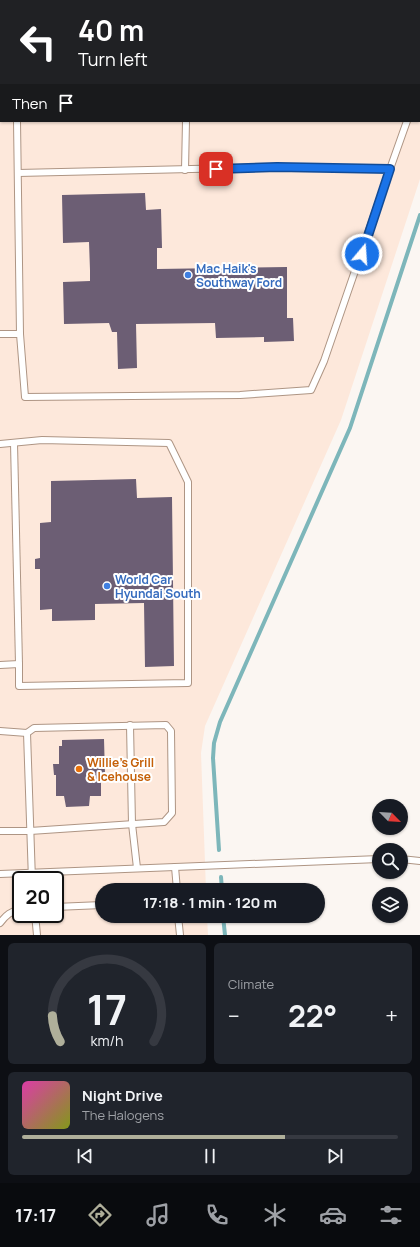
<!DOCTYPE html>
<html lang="en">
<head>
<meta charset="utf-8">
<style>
	body { margin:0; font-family:Manrope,sans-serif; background:#20242c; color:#f1f3f6; height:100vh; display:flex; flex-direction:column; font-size:15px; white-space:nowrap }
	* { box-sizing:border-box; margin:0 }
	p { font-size:13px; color:#9ea1a6 }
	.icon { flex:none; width:22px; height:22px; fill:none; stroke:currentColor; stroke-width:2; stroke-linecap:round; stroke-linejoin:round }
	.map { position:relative; height:935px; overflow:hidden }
	.details { display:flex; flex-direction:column; gap:8px; padding:8px; background:#0d0f14; flex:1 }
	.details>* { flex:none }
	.hud { position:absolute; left:0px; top:0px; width:420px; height:122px; box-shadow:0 1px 3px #0004; background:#202124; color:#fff; overflow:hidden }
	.needle { width:26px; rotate:114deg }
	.buttons { position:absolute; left:372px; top:799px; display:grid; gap:8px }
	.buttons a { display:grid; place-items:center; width:36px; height:36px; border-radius:50%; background:#171b24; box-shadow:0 1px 3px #0004; font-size:20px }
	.speed { position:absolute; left:12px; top:871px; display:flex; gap:8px; font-size:20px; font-weight:700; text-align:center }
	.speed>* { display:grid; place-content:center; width:52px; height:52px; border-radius:50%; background:#171b24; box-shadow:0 1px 3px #0004; line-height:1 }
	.speed .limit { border:2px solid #111; border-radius:6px; background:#fff; color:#111 }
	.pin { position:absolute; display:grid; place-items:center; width:34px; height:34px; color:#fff; margin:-17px; border-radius:8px; box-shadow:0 2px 6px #0006 }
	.me { position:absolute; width:44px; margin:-22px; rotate:18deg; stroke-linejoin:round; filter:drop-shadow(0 0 3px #0008) }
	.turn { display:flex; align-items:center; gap:14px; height:84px; padding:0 12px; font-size:18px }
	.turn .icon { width:52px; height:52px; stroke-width:2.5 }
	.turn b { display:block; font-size:28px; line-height:34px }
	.then { display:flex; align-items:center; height:38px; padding:0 12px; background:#0003; gap:8px; font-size:15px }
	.big { font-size:30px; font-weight:700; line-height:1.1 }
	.details .widget { flex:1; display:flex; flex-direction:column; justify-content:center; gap:6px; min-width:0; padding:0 14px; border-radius:6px; background:#20242c }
	.details .dial { align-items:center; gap:0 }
	.dial svg { height:104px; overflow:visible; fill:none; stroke:#363941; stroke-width:7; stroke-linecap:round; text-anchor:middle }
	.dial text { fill:#f1f3f6; stroke:none }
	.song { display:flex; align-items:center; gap:12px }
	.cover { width:48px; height:48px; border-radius:6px; background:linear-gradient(135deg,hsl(320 70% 55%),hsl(70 70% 35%)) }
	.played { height:4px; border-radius:2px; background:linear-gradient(90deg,#afaf9a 70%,#363941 70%) }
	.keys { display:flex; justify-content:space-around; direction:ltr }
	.heat { display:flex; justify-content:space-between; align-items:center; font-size:22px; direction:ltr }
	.details .tiles { flex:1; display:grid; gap:8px; grid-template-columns:1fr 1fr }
	.widget:last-child { grid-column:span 2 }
	.trip { position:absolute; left:95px; top:883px; width:230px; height:40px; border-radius:20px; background:#171b24; box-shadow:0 1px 3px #0004; font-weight:700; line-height:40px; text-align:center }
	.tabs { display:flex; height:64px; justify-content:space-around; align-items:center; background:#090b0e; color:#9ea1a6 }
	.tabs .icon { width:28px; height:28px }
	.tabs .current { color:#afaf9a }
	.tabs b { font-size:18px; color:#f1f3f6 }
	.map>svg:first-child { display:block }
	.built { fill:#fde8db; fill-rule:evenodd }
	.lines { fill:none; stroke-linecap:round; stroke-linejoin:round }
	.stream { stroke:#7db6ba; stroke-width:4 }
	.building { fill:#6c5e74 }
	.service-casing { stroke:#ae9584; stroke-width:8 }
	.tertiary-casing { stroke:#ae9584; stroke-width:18 }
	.service { stroke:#fff; stroke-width:6 }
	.tertiary { stroke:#fff; stroke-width:16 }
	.route-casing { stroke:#114b97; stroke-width:10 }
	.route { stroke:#1a73e8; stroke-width:7 }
	.shop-dot { fill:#3f7fe0; stroke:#fff; stroke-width:1.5 }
	.food-dot { fill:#e8710a; stroke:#fff; stroke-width:1.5 }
	.labels { text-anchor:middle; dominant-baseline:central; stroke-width:4; stroke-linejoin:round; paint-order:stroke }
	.shop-label { font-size:12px; font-weight:bold; fill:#366cbe; stroke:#fff; text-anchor:start }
	.food-label { font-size:12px; font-weight:bold; fill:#c56008; stroke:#fff; text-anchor:start }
</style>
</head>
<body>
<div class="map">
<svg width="420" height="935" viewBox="0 0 420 935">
	<rect width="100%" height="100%" fill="#fbf6f2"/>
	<path class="built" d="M0,28L1,121H419L420,50V179L341,420L205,726L201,753L206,890H102V916H207L208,935H0ZM21,880H55V914H21Z"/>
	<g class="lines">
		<g class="stream">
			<polyline points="219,850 213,758 214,743 220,722 350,428 420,215"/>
			<polyline points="221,877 222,890"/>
			<polyline points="223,916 225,935"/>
		</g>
	</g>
	<g class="building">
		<polygon points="145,193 146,210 161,209 162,248 157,248 157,269 287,267 287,318 293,318 294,341 264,342 264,337 216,338 215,323 136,324 137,368 118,369 117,332 112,332 109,323 64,324 63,282 90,281 90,270 89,242 63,243 62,195"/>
		<polygon points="136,479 137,498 172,497 174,666 145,667 144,603 95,604 95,620 52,621 52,609 40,610 40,569 35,569 35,559 40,558 40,523 51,522 51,481"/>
		<polygon points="104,739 105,774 101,775 101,796 90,796 89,806 66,807 64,796 56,796 56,775 54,775 53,764 59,764 59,746 62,746 62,740"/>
	</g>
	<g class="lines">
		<defs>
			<g id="service">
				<polyline points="419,84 420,81"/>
				<polyline points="185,170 186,121"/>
				<polyline points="18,173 277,167 390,169 407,121"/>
				<polyline points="0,334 20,334 17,121"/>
				<polyline points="20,334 25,397 240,395 311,390 324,361 390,169"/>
				<polyline points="14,443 19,664"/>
				<polyline points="0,444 42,440 169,443 188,482 188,683 19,686 19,664 0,665"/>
				<polyline points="130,725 132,824 137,868"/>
				<polyline points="0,731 27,733 34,728 166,725 171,731 172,813 164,822 30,831 0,831"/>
				<polyline points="27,733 32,880"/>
				<polyline points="401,859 420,861"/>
				<polyline points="175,867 177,890"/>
				<polyline points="0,874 379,859"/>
				<polyline points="55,907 102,905"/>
				<polyline points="35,914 37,935"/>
				<polyline points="178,916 180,935"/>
				<path d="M0,923C6,915 11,911 21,909"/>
			</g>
			<g id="tertiary">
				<polyline points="282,0 295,1"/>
				<polyline points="62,1 119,0"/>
				<polyline points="0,2 1,2"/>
				<polyline points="419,22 420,23"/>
			</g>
		</defs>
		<use href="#service" class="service-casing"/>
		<use href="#tertiary" class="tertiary-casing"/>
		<use href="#service" class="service"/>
		<use href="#tertiary" class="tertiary"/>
	</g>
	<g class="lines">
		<defs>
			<polyline id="route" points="216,169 277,167 390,169 362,254"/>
		</defs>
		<use href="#route" class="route-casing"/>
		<use href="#route" class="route"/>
	</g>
	<g class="shop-dot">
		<circle cx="188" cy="275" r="4"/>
		<circle cx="107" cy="586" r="4"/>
	</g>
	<circle class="food-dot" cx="79" cy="769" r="4"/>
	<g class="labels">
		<g class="shop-label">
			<text x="196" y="268">Mac Haik's<tspan x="196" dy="14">Southway Ford</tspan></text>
			<text x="115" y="579">World Car<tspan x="115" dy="14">Hyundai South</tspan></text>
		</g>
		<g class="food-label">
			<text x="87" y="762">Willie's Grill<tspan x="87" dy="14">&amp; Icehouse</tspan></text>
		</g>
	</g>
</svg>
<div class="buttons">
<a><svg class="needle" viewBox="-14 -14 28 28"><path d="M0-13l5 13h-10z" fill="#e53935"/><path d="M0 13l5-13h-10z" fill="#9ea1a6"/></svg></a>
<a><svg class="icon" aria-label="search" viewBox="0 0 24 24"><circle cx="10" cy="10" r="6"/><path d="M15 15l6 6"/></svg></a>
<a><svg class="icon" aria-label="layers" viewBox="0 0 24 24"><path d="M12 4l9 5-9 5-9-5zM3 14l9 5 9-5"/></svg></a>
</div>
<div class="speed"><div class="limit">20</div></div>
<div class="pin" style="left:216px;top:169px;background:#d93025"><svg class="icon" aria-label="arrive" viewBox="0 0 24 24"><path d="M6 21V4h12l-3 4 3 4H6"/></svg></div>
<svg class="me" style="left:362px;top:254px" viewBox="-20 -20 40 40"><circle r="17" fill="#1a73e8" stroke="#fff" stroke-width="3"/><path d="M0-11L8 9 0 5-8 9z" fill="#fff"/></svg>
<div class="trip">17:18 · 1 min · 120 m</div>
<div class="hud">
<div class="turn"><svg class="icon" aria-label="left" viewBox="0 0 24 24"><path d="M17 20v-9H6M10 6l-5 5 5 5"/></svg><div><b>40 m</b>Turn left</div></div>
<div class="then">Then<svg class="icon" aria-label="arrive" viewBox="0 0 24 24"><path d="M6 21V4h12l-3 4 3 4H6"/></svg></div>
</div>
</div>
<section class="details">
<div class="tiles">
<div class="widget dial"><svg viewBox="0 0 100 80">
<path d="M14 69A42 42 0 1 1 86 69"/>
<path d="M14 69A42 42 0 0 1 8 49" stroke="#afaf9a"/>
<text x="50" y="56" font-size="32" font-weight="700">17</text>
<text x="50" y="72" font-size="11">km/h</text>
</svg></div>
<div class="widget"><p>Climate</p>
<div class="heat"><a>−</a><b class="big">22°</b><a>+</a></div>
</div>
<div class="widget">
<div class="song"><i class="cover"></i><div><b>Night Drive</b><p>The Halogens</p></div></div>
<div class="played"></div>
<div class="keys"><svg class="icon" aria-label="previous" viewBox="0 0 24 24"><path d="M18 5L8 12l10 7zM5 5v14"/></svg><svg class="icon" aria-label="pause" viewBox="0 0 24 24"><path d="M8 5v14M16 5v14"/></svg><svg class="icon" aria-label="next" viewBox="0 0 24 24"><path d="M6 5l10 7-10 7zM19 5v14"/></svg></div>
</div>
</div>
</section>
<nav class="tabs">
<b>17:17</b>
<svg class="icon current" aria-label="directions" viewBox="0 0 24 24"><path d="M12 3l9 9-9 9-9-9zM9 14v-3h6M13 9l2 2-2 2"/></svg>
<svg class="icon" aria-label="music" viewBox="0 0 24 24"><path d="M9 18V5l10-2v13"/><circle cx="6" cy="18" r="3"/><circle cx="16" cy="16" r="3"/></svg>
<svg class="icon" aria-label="phone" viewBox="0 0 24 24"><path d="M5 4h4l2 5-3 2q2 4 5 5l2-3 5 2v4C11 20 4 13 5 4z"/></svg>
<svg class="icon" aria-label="climate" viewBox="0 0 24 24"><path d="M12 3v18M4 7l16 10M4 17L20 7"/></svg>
<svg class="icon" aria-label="car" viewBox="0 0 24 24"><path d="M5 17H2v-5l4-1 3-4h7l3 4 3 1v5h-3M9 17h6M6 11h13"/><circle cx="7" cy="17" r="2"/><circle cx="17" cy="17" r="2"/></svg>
<svg class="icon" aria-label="filters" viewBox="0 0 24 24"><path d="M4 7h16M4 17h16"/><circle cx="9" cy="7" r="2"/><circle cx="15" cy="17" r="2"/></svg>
</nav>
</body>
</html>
